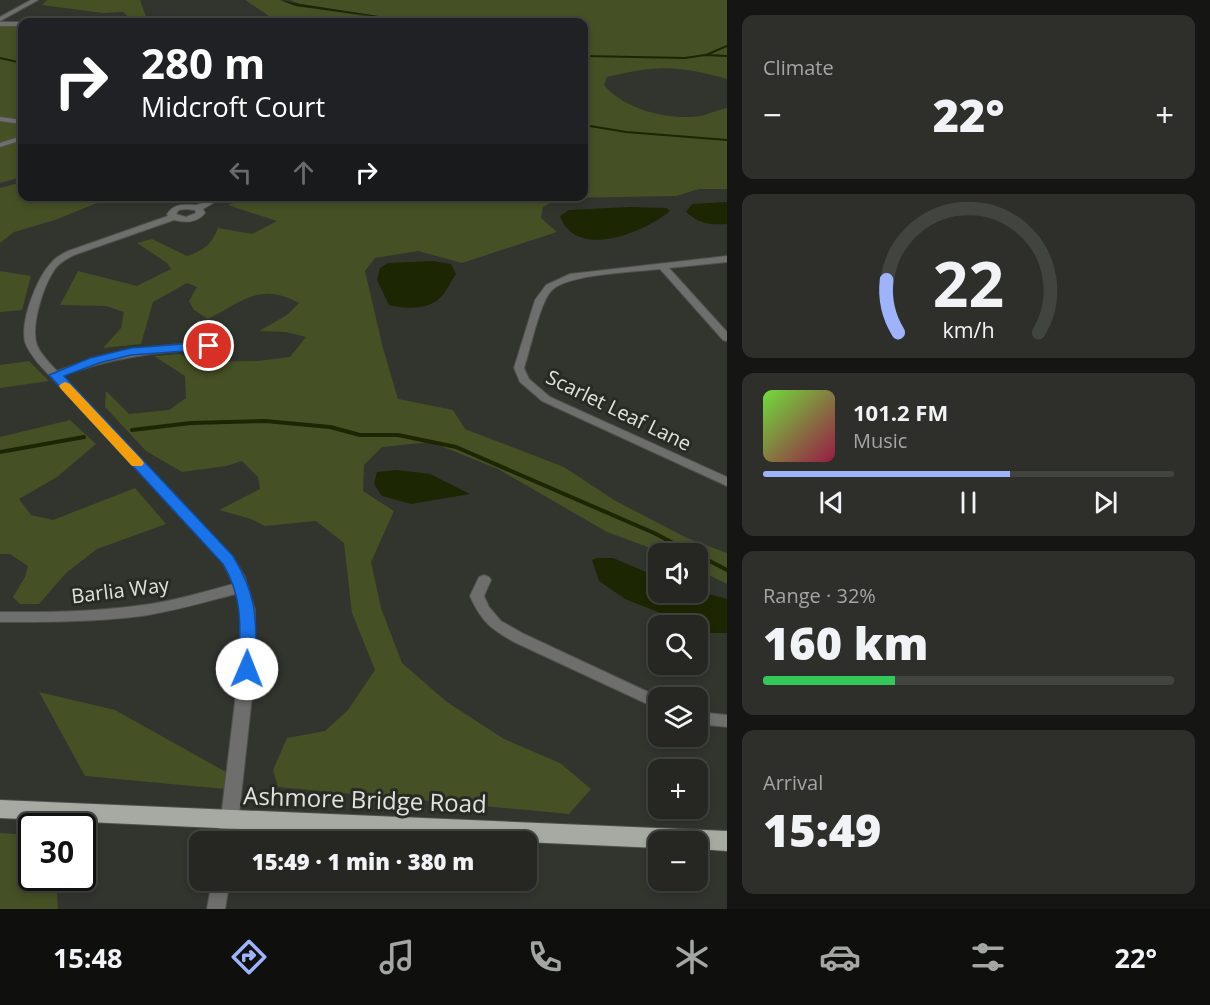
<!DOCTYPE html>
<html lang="en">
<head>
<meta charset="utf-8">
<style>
	body { margin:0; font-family:"Open Sans",sans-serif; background:#2e2f2a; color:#f1f3f6; height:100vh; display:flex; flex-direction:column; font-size:22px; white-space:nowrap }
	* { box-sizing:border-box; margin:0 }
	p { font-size:20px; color:#a4a5a5 }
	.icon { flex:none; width:33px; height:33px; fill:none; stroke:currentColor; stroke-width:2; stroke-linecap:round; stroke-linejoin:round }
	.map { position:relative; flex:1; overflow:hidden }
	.side { display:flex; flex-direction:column; gap:15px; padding:15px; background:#151513; width:483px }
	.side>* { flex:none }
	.guide { position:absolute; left:18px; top:18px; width:570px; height:183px; border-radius:12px; box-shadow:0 3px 9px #0003,0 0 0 2px #424440; background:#202124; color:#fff; overflow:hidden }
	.fabs { position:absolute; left:648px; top:543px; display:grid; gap:12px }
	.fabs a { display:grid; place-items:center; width:60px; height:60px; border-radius:12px; background:#262722; box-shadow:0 3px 9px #0003,0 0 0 2px #424440; font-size:30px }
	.speed { position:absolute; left:18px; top:813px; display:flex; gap:12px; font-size:30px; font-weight:700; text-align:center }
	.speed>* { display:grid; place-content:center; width:78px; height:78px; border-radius:50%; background:#262722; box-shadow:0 3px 9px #0003,0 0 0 2px #424440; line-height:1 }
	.speed .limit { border:3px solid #111; border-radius:9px; background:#fff; color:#111 }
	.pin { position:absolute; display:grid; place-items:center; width:51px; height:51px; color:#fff; margin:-26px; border:3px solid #fff; border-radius:50%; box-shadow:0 2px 6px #0007 }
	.me { position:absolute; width:66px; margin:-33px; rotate:1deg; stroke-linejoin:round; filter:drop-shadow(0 0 4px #0008) }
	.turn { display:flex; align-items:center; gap:21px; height:126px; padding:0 24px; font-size:27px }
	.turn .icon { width:78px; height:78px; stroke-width:2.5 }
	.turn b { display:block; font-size:42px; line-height:51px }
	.lanes { display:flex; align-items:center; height:57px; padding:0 24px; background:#0003; justify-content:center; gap:30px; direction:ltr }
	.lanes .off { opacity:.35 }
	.big { font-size:45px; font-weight:800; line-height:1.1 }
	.side .card { flex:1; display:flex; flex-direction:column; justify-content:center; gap:9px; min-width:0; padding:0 21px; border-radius:12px; background:#2e2f2a }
	.side .dial { align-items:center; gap:0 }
	.dial svg { height:156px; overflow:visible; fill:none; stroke:#424440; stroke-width:7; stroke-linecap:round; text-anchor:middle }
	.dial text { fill:#f1f3f6; stroke:none }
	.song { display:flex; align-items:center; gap:18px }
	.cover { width:72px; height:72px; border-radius:9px; background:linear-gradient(135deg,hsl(100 70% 55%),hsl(340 70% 35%)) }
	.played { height:6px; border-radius:3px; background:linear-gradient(90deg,#9fb3fd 60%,#424440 60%) }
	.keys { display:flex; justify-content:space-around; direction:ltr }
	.heat { display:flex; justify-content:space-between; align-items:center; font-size:33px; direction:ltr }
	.charge { height:9px; border-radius:4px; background:linear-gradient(90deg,#34c759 32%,#424440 0) }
	.trip { position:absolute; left:189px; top:831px; width:348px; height:60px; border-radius:12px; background:#262722; box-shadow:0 3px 9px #0003,0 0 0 2px #424440; font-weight:800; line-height:60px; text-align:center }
	.dock { display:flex; height:96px; justify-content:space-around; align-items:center; background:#0f100e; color:#a4a5a5 }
	.dock .icon { width:42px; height:42px }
	.dock .active { color:#9fb3fd }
	.dock b { font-size:27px; color:#f1f3f6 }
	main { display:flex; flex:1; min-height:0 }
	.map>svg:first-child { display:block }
	.green { fill:#455025 }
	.water { fill:#1d2602 }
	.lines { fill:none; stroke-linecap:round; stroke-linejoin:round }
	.stream-far1 { stroke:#1d2602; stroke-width:2 }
	.stream { stroke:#1d2602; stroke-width:4 }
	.minor-casing { stroke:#4e504a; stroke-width:2 }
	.major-casing { stroke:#4e504a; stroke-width:2 }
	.minor { fill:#6e6f6c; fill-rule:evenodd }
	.major { fill:#a7aaa3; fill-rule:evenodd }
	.route { fill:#1a73e8; stroke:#114b97; stroke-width:1.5 }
	.slow { fill:#f59e0b }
	.labels { text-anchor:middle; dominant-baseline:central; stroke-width:6; stroke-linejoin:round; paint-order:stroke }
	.street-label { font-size:20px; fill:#e1e2de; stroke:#282a24 }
	.near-street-label { font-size:24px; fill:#e1e2de; stroke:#282a24 }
</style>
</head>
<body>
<main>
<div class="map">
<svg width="727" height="909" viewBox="0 0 727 909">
	<rect width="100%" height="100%" fill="#32342e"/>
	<g class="green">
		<polygon points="47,0 140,0 148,22 131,22 132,20 123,12 103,13 42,5"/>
		<polygon points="245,0 280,0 296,6 406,22 278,22"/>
		<path d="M290,0H727V79C678,65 656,65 607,77L604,85C623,109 670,121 700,116C709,114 718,110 727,108V189H699L676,196L560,198L543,207L541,218L557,232L462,263L418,251L375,258L365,271L383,348L398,399L453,410L465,429L564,467L614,500L687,538L727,553V584L698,570V554L664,553L607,532L498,469L431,442L382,447L364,465L363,491L394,511L371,562L381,608L402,663L447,702L504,739L560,763L591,789L569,814L278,787L273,770L287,738L325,731L348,710L375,670L352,613L344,543L316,521L265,526L251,519L219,510L260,489L258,477L242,461L226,466L182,472L146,451L105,407L106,391L129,414L169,410L186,398L185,376L154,356L180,354L195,362L258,361L290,357L306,337L286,332L259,331L287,315L299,303C260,282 243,301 208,319L194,310L189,301L197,287L187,283L153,302L141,344L103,348L121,328L124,312L106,306L60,305L78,271L137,286L171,269L167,263L137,243L152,239L187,256C203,251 212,244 218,228L252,234L277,221L228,205L244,197L584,196V22H417L300,4Z"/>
		<polygon points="0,27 22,27 22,177 0,183"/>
		<polygon points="22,182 22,196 112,197 55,220 14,232 0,243 0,188"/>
		<polygon points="0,271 31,276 22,310 0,312"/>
		<polygon points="29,361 49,381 0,388 0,365"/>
		<polygon points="70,420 96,444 57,477 19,499 31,515 53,520 135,488 166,524 97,549 66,573 39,604 20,604 13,597 25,577 28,566 10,554 0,554 0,437"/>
		<polygon points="39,692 115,710 226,772 225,789 85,776"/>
		<polygon points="0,833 31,835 32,878 56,878 58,909 0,909"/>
	</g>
	<g class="water">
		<polygon points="280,0 300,4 417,22 296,6"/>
		<path d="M727,202V224C710,225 699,224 686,212L692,204Z"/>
		<path d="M630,207L667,208L670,211C645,232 576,261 560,216L569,210Z"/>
		<path d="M433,261L451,264L456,274C451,281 447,291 440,298C428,310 404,309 389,305L377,280L380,268L388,263Z"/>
		<polygon points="397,470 430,474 470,494 411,504 382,496 374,484 377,472"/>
		<polygon points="597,558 613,558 658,577 658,592 698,591 727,599 727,633 711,633 625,599 599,581 592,560"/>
	</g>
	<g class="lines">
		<g class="stream-far1">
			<polyline points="706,55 727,46"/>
			<polyline points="584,56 685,58 705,55 727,56"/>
			<polyline points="0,58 22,63"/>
			<polyline points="584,125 626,132 727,140"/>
		</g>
		<g class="stream">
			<polyline points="132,430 191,423 265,421 330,427 360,435 398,435 456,447 654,533 694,554"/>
			<polyline points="0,452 84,437"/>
			<polyline points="698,555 727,570"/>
		</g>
		<defs>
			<g id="minor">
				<polygon points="31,0 38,0 0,21 0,17"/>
				<polygon points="0,22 23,22 22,26 0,26"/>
				<polygon points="0,117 22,120 22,124 0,121"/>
				<polygon points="22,136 22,140 0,147 0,143"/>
				<path d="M214,196H225L203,209L205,213C197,223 186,223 174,220L74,255C67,259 60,262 55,269C44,284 30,326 37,345C41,355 50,363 57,371C99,355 142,346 187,344C196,343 207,341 214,346L209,349C158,351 110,358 62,376L233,557L245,577L255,610V669L236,842H218L239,669L241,610L236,594C205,602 174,611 142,616C95,622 47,622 0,622V612C48,612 96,612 143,605C174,601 204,592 233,584L223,563L37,362C33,356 27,349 25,342C20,321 37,277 52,262C56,257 62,254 68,251L168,216L167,214C175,203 182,205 195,205C201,205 208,199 214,196ZM186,209L195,210L196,213L186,217L176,214L179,210Z"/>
				<path d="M727,256V262L669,268L727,332V341L723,340L660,269C636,272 568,274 552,290C540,301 530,351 524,368L529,379L550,397L727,477V486L542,401L520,382L514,368L535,300L546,285L570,274Z"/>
				<path d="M484,575L489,577L491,580L484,596L489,607L501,621L524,634L661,698H658V709L514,642C491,629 481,621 470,596L479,577Z"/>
				<polygon points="698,712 727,715 727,727 698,724"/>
				<polygon points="212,880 230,880 225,909 207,909"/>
			</g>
			<polygon id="major" points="0,800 727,831 727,851 698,849 698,842 658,842 658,848 0,818"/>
		</defs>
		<use href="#minor" class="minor-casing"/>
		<use href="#major" class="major-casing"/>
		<use href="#minor" class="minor"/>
		<use href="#major" class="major"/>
	</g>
	<path class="route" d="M209,342L215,346L213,349L131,355L99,363L64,376L233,556C259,598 256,623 256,669L253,674L247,676L241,674L239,669C240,630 244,599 223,564L49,375L90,358L131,348Z"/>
	<polygon class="slow" points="65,382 70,384 142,460 144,463 142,466 132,466 61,389 59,386 61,384"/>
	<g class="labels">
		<g class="street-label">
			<text transform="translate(619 410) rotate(26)">Scarlet Leaf Lane</text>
			<text transform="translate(120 590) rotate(-7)">Barlia Way</text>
		</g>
		<g class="near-street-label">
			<text transform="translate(365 799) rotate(2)">Ashmore Bridge Road</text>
		</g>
	</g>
</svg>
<div class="fabs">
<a><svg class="icon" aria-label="sound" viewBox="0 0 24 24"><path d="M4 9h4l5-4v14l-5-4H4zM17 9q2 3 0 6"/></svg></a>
<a><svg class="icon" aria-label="search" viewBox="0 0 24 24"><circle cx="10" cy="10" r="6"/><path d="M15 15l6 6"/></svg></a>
<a><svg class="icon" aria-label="layers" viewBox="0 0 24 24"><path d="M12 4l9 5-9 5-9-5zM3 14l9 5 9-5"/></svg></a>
<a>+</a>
<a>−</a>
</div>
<div class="speed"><div class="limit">30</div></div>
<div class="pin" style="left:209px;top:346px;background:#d93025"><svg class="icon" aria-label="arrive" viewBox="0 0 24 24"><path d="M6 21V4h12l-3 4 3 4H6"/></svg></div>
<svg class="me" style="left:247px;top:669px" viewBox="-20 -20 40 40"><circle r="19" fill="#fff"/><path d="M0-13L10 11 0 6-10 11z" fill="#1a73e8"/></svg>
<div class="trip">15:49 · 1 min · 380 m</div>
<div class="guide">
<div class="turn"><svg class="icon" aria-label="right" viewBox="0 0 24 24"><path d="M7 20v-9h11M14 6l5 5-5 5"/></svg><div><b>280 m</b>Midcroft Court</div></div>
<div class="lanes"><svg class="icon off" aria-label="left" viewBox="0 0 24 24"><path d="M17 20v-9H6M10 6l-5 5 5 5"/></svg><svg class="icon off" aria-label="ahead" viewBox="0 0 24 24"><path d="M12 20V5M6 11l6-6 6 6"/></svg><svg class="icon" aria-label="right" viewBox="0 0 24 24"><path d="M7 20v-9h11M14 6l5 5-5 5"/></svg></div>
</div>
</div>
<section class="side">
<div class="card"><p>Climate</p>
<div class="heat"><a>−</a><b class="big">22°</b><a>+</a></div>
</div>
<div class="card dial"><svg viewBox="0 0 100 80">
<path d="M14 69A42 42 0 1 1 86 69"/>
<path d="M14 69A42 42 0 0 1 8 42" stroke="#9fb3fd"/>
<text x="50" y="56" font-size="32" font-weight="700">22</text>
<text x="50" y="72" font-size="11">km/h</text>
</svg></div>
<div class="card">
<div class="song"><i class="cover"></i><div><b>101.2 FM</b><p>Music</p></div></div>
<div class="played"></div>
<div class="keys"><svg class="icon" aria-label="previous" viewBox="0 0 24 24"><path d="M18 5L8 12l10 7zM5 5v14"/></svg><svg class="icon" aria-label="pause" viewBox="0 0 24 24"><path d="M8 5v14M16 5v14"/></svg><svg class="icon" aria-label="next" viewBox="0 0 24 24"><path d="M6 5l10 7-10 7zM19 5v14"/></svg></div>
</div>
<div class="card"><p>Range · 32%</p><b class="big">160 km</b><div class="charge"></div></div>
<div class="card"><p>Arrival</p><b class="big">15:49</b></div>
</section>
</main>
<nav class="dock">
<b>15:48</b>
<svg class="icon active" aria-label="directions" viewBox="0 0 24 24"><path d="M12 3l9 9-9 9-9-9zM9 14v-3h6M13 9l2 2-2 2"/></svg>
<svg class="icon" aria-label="music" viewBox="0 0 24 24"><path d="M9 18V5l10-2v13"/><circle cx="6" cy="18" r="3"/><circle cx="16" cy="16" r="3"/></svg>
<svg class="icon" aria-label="phone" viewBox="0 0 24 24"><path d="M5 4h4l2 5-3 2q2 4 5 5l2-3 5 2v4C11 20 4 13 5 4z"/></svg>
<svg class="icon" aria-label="climate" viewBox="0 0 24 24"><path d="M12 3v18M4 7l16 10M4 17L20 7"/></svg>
<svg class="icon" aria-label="car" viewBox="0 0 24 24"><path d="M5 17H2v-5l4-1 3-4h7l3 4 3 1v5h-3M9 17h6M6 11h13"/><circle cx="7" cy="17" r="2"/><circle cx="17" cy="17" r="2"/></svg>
<svg class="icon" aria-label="filters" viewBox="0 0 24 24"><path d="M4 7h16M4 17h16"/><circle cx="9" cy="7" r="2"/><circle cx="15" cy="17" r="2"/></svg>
<b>22°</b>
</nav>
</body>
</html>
